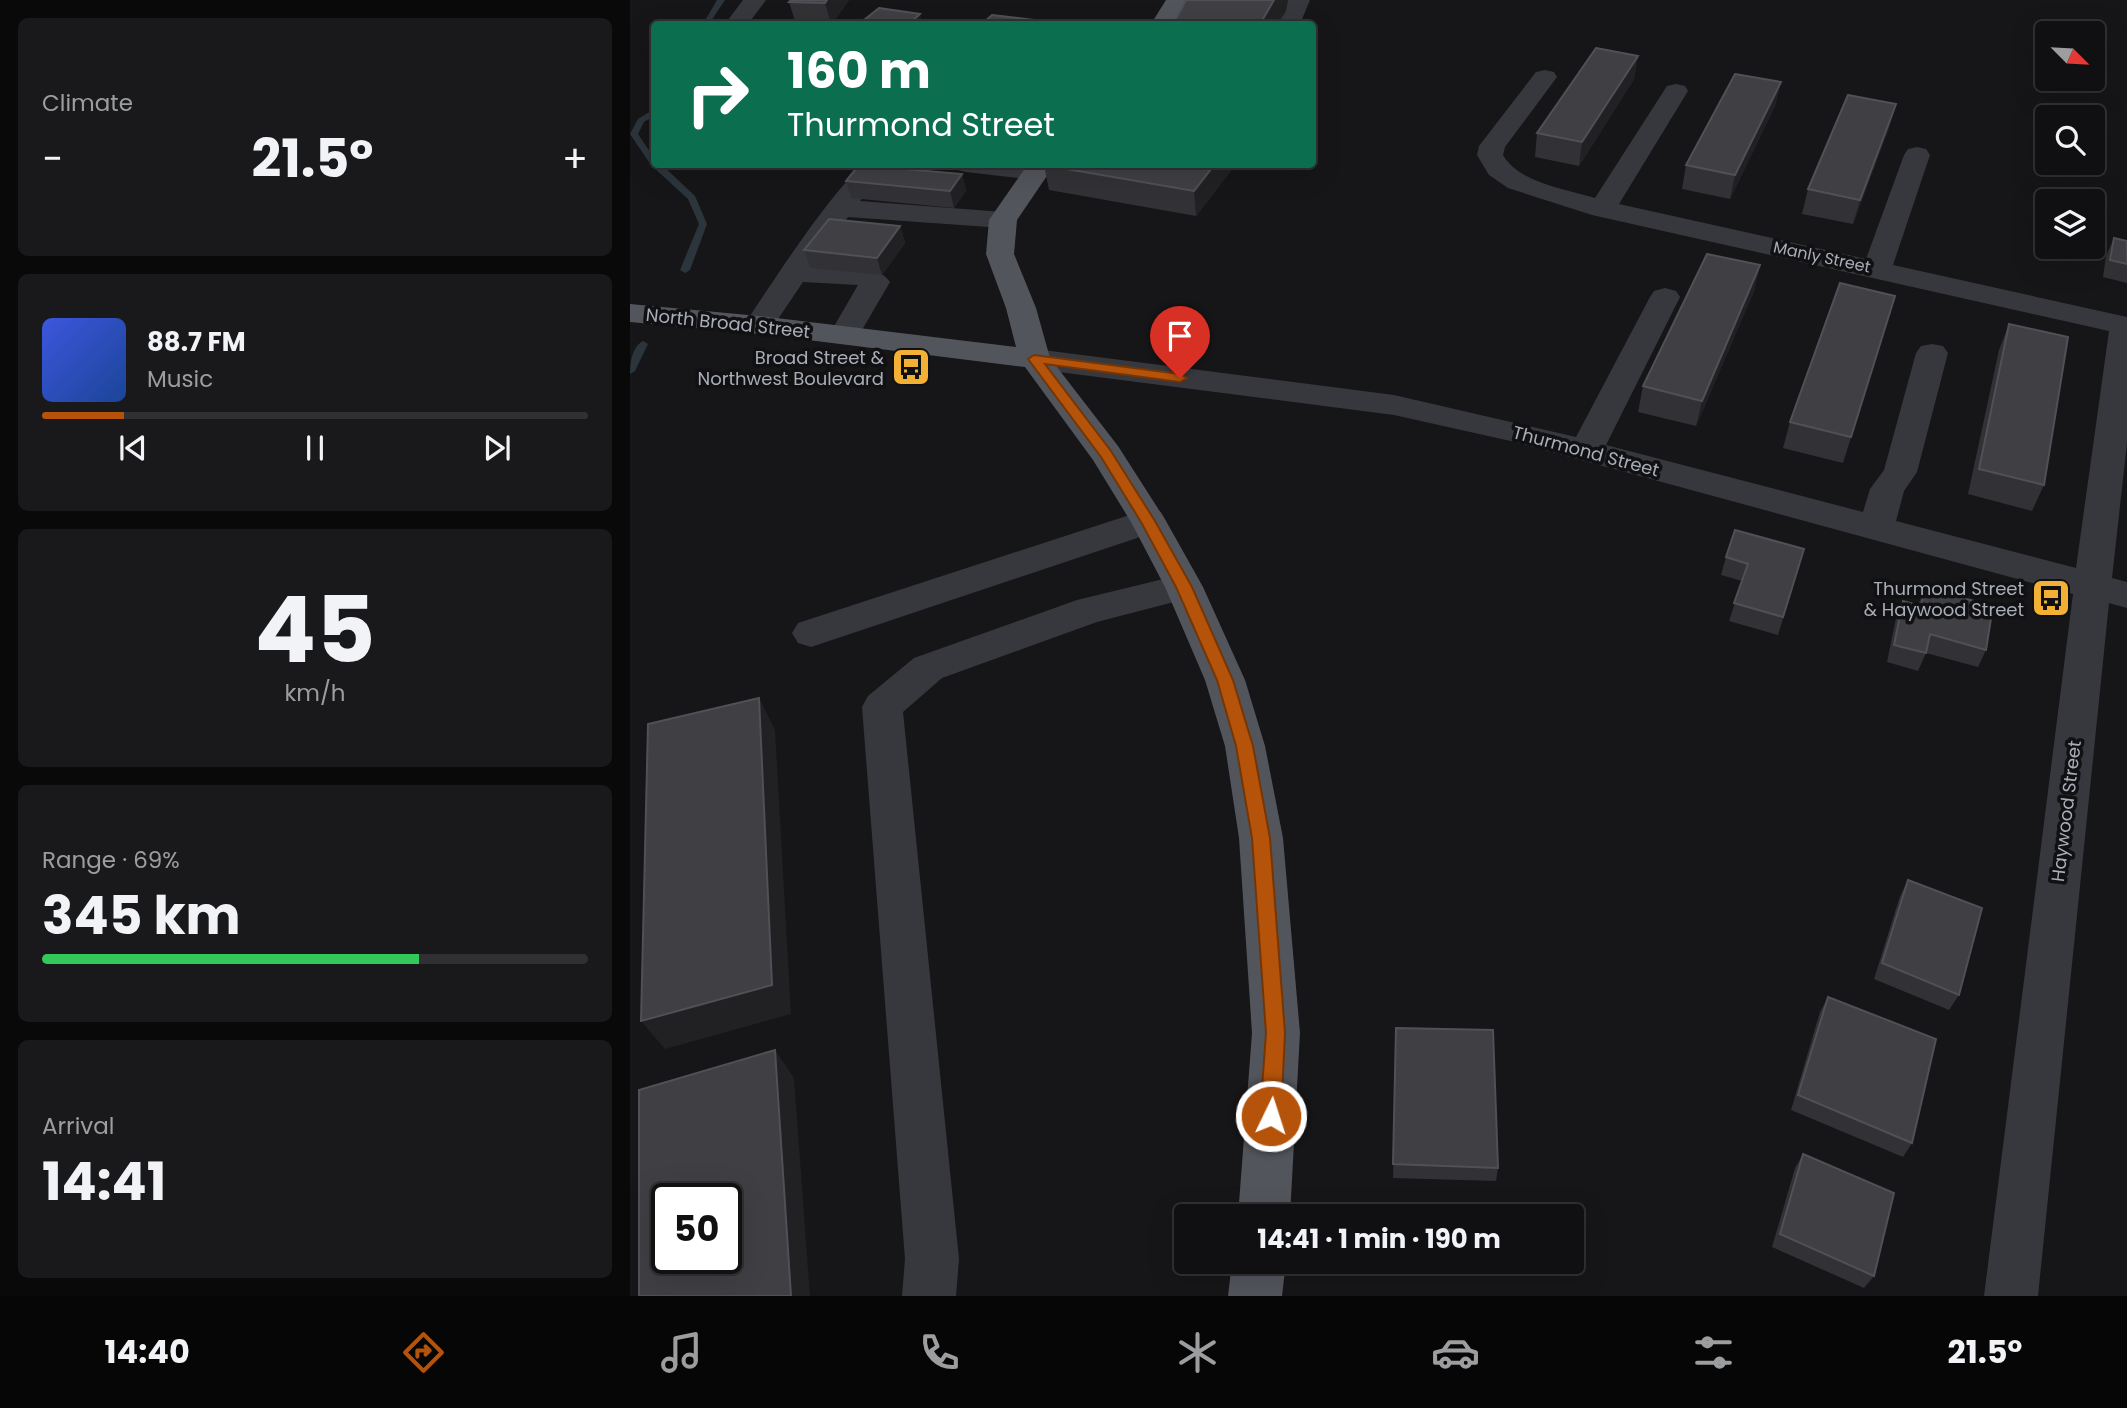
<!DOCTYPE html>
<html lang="en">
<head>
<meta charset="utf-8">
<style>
	body { margin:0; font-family:Poppins,sans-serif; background:#19191b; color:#f1f3f6; height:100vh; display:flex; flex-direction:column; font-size:26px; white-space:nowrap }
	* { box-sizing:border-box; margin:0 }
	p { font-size:23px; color:#9c9d9f }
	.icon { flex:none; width:38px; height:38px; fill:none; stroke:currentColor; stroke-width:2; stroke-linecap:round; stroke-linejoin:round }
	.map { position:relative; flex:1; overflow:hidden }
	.details { display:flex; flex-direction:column; gap:18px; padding:18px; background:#09090a; width:630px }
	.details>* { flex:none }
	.guide { position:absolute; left:21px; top:21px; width:665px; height:147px; border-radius:7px; box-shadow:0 7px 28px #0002,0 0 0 2px #303032; background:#0b6e4f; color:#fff; overflow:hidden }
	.needle { width:46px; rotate:114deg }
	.buttons { position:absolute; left:1405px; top:21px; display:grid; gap:14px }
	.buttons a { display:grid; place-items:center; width:70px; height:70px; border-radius:7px; background:#101012; box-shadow:0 7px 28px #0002,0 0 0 2px #303032; font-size:35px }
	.speed { position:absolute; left:21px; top:1183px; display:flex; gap:14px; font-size:35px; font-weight:700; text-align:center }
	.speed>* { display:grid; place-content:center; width:91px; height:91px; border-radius:50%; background:#101012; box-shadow:0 7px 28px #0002,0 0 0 2px #303032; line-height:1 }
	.speed .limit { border:4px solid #111; border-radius:10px; background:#fff; color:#111 }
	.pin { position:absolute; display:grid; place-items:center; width:60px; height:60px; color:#fff; margin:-72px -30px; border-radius:50% 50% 50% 0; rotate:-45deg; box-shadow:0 0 7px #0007 }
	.pin .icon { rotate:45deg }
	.me { position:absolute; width:77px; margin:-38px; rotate:4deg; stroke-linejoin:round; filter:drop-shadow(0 0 5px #0008) }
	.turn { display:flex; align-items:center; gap:24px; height:147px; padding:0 21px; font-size:32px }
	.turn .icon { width:91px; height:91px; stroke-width:2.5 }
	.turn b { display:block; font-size:49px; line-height:60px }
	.big { font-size:52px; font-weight:700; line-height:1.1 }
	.details .card { flex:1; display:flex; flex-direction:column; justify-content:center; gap:10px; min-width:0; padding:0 24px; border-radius:10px; background:#19191b }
	.details .dial { align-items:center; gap:0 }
	.dial b { font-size:91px; line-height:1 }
	.song { display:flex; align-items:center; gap:21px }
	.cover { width:84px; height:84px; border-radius:10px; background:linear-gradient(135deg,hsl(230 70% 55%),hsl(220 70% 35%)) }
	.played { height:7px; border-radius:4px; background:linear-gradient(90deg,#b45309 15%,#303032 15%) }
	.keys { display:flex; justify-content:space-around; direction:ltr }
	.heat { display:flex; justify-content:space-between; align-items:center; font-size:38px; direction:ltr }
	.charge { height:10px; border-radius:5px; background:linear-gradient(90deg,#34c759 69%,#303032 0) }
	.trip { position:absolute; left:544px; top:1204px; width:410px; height:70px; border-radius:7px; background:#101012; box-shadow:0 7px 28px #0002,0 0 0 2px #303032; font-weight:700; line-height:70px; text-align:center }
	.tabs { display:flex; height:112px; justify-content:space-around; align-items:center; background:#060607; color:#9c9d9f }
	.tabs .icon { width:49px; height:49px }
	.tabs .selected { color:#b45309 }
	.tabs b { font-size:32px; color:#f1f3f6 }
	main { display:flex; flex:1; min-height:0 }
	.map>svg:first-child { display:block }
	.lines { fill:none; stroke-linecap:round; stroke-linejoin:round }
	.stream { fill:#2c353c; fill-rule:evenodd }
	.minor { fill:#37383d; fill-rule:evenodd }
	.major { fill:#53555c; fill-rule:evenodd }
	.wall { fill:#323236 }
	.shaded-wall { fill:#212124 }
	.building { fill:#3f3f44; stroke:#4f5156; stroke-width:2; fill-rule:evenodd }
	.route { fill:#b45309; stroke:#753606; stroke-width:2 }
	.labels { text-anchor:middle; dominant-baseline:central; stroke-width:7; stroke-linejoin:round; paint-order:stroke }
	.far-street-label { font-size:16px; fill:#a8adb8; stroke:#111113 }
	.street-label { font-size:18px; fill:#a8adb8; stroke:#111113 }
	.poi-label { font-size:18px; fill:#a8adb8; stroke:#111113; text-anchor:end }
</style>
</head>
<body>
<main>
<section class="details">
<div class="card"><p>Climate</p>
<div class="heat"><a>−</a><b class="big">21.5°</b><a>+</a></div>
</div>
<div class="card">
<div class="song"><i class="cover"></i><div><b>88.7 FM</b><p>Music</p></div></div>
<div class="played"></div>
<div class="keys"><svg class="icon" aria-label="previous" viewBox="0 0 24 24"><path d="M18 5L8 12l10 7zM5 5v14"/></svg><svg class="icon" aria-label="pause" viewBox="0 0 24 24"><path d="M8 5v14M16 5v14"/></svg><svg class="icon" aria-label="next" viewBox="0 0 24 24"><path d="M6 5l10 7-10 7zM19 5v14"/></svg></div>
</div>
<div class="card dial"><b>45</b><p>km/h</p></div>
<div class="card"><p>Range · 69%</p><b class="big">345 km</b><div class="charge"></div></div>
<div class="card"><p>Arrival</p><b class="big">14:41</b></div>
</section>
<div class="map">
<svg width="1497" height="1296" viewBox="0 0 1497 1296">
	<rect width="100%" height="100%" fill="#161618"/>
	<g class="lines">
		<g class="stream">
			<polygon points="87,0 95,0 79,24 73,24"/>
			<polygon points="21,111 24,111 24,116 14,122 8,134 24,158 24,164 31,164 65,196 77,224 60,270 55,273 50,270 69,224 58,199 21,165 0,134 8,119"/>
			<path d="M13,341L18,344L5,371L0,374C0,362 2,347 13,341Z"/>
		</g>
		<g class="minor">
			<polygon points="113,0 136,0 118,24 95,24"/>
			<polygon points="658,0 680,0 670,24 647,24"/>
			<path d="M915,70L924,72L927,77L875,147L873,155C889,183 936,189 965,198L1037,86L1046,84L1055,86L1058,91L989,204L1236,259L1274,155L1278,149L1287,147L1296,149L1300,155L1263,265L1497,317V443L1482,578L1497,582V608L1479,603L1408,1296H1354L1443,594L885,442L764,415L405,369L394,366L389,359L394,352L405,349L764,395L946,437L1020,297L1024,291L1035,288L1046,291L1050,297L976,445L1233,512L1240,489L1254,470L1286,353L1291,346L1302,344L1313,346L1318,353L1287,472L1274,491L1266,521L1446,568L1479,331L962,215L878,188L859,175L847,155L849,146L906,72Z"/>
			<path d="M237,164H274L270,170L247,180L230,201L373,212L383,214L387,220L383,226L373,228L218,217L185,265C208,267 245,261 260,282L225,342L214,344L203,342L199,335L228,285L173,282L140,331L129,334L118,331L114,325C134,295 211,175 237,164Z"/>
			<polygon points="323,164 407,164 414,166 418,172 414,178 405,180 336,172 327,170"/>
			<polygon points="518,509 531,512 536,521 531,530 181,647 168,643 162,633 168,623"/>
			<polygon points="554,574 567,578 573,587 567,596 467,622 312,678 273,712 329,1259 326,1296 272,1296 275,1259 232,707 238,696 284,658 447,600"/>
		</g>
		<g class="major">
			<polygon points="536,0 558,0 543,24 521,24"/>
			<polygon points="398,164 425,164 387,220 384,254 406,308 420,358 488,446 536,521 573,587 615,680 635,746 653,838 670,1033 660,1216 608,1216 622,1033 609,838 595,746 575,680 535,587 501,522 463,460 395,367 129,334 0,322 0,304 129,316 386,347 376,308 356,254 359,220"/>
			<polygon points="602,1262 656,1262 652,1296 598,1296"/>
		</g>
	</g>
	<g class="wall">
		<polygon points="161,0 219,0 202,24 166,24 159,2"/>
		<polygon points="1008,56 1004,79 949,166 905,157 907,133"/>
		<polygon points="1151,82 1145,106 1100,199 1052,189 1056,165"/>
		<polygon points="1266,104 1259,128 1223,224 1172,214 1178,189"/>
		<polygon points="606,164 566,216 419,190 414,165"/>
		<polygon points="332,174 336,191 324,208 221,198 216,181"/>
		<polygon points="270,226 275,243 252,275 180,268 174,250"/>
		<polygon points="1484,238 1497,241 1497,283 1473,277 1476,256"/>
		<polygon points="1130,265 1124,291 1066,426 1008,412 1013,386"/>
		<polygon points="1265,296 1213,463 1153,448 1160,422"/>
		<polygon points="1379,324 1414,485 1402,511 1338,494 1369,350"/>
		<polygon points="1174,549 1148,635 1099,621 1112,581 1091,575 1096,557"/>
		<polygon points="1295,588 1356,650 1348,667 1296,653 1288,671 1257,662 1266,618 1273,601 1288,605"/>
		<polygon points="1278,880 1329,995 1319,1010 1244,979 1270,896"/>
		<polygon points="1198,997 1282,1143 1273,1157 1161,1110 1190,1012"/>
		<polygon points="766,1028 868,1168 866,1181 763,1178"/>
		<polygon points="1173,1154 1244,1276 1234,1288 1142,1247 1165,1168"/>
	</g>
	<g class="shaded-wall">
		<polygon points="197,0 219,0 202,24 201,24 195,3"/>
		<polygon points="644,0 658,0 656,11 648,24 630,24"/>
		<polygon points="290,14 293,24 279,24"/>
		<polygon points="1008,56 1004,79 949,166 952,142"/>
		<polygon points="1151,82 1145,106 1100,199 1105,175"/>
		<polygon points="1266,104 1259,128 1223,224 1230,200"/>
		<polygon points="585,164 606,164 566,216 564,191"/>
		<polygon points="332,174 336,191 324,208 320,191"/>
		<polygon points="270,226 275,243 252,275 247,258"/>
		<polygon points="1130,265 1124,291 1066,426 1072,401"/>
		<polygon points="129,698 145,730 161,1014 35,1049 11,1021"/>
		<polygon points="145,1050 164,1078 180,1296 161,1296"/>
	</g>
	<g class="building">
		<polygon points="161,0 197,0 195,3 159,2"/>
		<polygon points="556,0 644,0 630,24 540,24 547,17"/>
		<polygon points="249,8 290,14 279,24 229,24"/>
		<polygon points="362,15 437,24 352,24"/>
		<polygon points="123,20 164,24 118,24"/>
		<polygon points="966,48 1008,56 952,142 907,133"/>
		<polygon points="1105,74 1151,82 1105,175 1056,165"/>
		<polygon points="1218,95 1266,104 1230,200 1178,189"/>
		<polygon points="415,164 585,164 564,191 414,165"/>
		<polygon points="229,165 332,174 320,191 216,181"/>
		<polygon points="199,219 270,226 247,258 174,250"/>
		<polygon points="1484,238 1497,241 1497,264 1480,260"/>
		<polygon points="1077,254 1130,265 1072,401 1013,386"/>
		<polygon points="1210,283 1265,296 1221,437 1160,422"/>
		<polygon points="1379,324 1438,337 1414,485 1349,469"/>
		<polygon points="1105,530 1174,549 1153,617 1104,603 1118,564 1096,557"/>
		<polygon points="1295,588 1363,606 1356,650 1300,634 1296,653 1264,645 1273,601 1291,606"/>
		<polygon points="129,698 142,985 11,1021 18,724"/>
		<polygon points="1278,880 1352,908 1329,995 1252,963"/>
		<polygon points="1198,997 1306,1039 1282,1143 1168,1095"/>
		<polygon points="766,1028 863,1030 868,1168 763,1164"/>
		<path d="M145,1050L161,1296H9V1090ZM37,1199H96V1258H37Z"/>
		<polygon points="1173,1154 1264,1193 1244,1276 1150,1234"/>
	</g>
	<polygon class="route" points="404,355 550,374 557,378 550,382 415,364 481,451 525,521 562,587 603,680 623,746 640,838 655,1033 651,1116 648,1123 641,1126 633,1123 630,1116 636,1033 622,838 606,746 587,680 546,587 511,522 471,457 398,359"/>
	<defs>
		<symbol id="bus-square" viewBox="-11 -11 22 22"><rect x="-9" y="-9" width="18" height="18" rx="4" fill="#f2b134" stroke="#111113"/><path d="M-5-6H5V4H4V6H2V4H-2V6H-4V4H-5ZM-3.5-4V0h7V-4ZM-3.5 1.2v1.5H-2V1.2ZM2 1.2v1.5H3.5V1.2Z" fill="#111"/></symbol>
	</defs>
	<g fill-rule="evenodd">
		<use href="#bus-square" x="259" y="345" width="44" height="44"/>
		<use href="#bus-square" x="1399" y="576" width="44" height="44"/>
	</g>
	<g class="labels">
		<g class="far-street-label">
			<text transform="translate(1192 257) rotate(12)">Manly Street</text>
		</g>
		<g class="street-label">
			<text transform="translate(98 323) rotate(6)">North Broad Street</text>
			<text transform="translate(956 451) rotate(15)">Thurmond Street</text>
			<text transform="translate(1436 811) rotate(-83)">Haywood Street</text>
		</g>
		<g class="poi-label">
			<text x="254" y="357">Broad Street &amp;<tspan x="254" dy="21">Northwest Boulevard</tspan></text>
			<text x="1394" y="588">Thurmond Street<tspan x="1394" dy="21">&amp; Haywood Street</tspan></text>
		</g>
	</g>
</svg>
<div class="buttons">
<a><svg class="needle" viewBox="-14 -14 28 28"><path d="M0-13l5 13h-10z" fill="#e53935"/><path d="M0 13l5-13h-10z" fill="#9c9d9f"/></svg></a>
<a><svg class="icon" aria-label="search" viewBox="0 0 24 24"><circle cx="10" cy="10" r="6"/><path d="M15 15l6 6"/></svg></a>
<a><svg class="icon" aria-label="layers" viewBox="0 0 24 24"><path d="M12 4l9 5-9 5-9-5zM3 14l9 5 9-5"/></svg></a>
</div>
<div class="speed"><div class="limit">50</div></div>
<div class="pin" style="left:550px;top:378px;background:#d93025"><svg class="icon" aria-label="arrive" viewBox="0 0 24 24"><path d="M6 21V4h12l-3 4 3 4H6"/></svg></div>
<svg class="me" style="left:641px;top:1116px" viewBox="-20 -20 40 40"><circle r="17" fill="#b45309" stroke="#fff" stroke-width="3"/><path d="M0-11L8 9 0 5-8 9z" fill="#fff"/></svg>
<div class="trip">14:41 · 1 min · 190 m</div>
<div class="guide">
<div class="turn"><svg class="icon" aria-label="right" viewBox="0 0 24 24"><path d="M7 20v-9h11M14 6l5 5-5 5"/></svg><div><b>160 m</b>Thurmond Street</div></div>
</div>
</div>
</main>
<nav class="tabs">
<b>14:40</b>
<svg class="icon selected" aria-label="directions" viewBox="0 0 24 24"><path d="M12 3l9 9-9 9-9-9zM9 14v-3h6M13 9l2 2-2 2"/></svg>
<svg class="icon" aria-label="music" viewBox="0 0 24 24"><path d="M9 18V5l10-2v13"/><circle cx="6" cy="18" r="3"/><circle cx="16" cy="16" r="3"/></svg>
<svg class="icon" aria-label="phone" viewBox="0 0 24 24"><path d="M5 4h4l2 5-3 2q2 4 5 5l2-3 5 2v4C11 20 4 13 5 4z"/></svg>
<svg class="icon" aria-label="climate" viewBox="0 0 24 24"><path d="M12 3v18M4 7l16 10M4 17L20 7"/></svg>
<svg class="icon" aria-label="car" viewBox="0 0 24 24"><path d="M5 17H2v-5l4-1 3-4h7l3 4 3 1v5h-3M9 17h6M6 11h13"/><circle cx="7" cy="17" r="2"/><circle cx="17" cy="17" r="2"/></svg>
<svg class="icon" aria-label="filters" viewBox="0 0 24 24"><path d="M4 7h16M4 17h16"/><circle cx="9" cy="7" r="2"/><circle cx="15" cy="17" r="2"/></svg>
<b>21.5°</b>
</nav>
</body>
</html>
